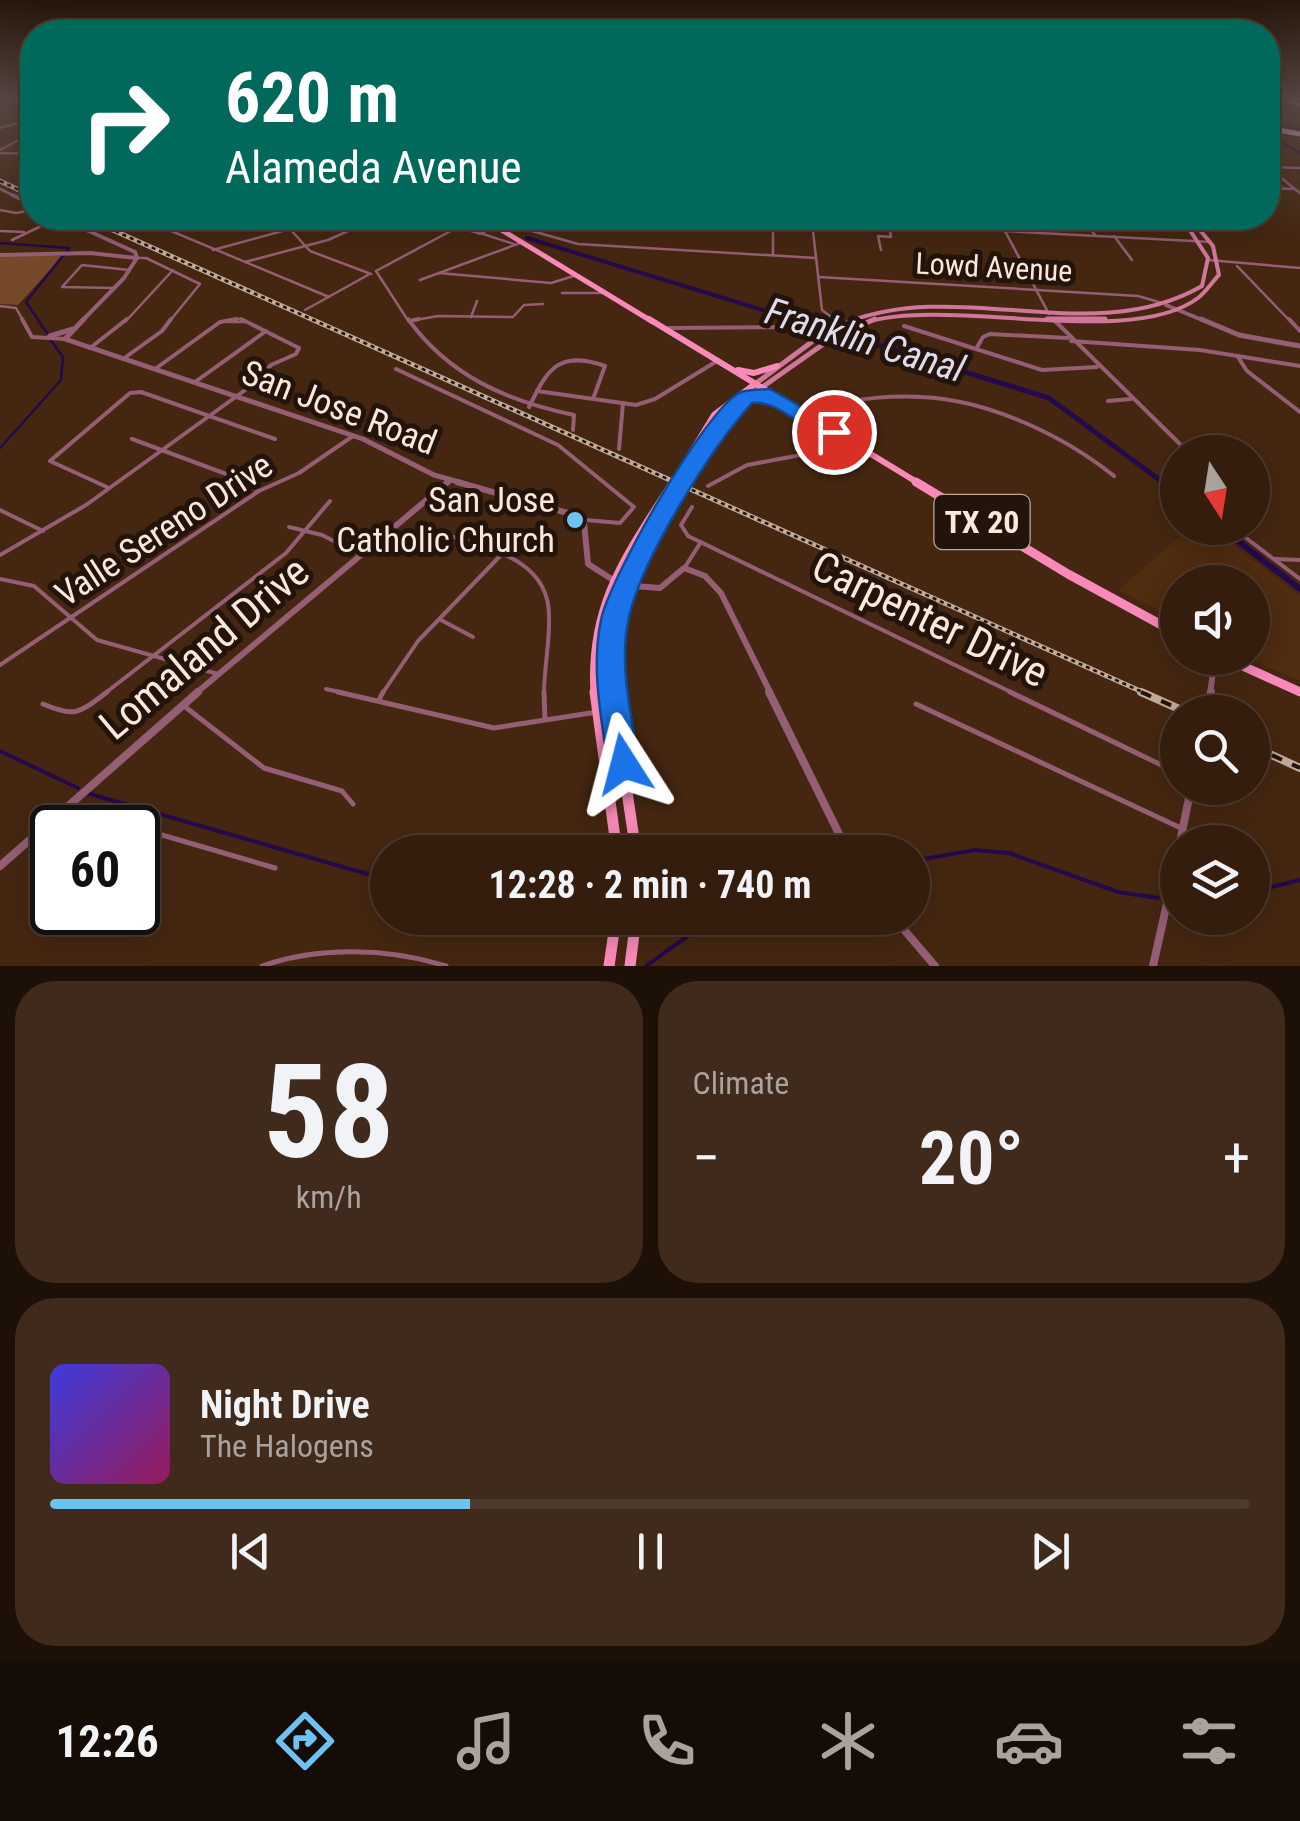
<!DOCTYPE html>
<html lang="en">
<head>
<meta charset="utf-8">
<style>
	body { margin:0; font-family:"Roboto Condensed",sans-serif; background:#3f2a1b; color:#f1f3f6; height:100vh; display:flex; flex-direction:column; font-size:38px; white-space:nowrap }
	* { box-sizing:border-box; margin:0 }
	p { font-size:32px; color:#a9a29d }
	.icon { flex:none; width:55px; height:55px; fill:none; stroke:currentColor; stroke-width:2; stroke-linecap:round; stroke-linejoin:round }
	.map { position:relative; height:966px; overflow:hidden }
	.panel { display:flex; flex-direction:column; gap:15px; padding:15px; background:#1d1007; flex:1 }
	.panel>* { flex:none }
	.guide { position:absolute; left:20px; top:20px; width:1260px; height:210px; border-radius:40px; box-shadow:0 5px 25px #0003,0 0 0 2px #4e3b2e; background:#00695c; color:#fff; overflow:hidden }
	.needle { width:65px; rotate:168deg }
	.buttons { position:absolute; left:1160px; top:435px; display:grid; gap:20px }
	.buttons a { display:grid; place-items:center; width:110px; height:110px; border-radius:50%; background:#341d0d; box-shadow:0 5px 25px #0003,0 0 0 2px #4e3b2e; font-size:50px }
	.speed { position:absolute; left:30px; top:805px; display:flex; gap:20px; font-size:50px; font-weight:700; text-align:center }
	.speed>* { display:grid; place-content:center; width:130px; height:130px; border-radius:50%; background:#341d0d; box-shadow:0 5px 25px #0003,0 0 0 2px #4e3b2e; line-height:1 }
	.speed .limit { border:5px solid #111; border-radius:15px; background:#fff; color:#111 }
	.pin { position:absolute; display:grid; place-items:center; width:85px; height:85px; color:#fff; margin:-42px; border:5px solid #fff; border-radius:50%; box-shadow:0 2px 10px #0007 }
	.me { position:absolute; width:110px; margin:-55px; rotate:351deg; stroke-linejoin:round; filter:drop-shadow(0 0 8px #0008) }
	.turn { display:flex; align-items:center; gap:35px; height:210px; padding:0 40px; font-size:45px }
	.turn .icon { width:130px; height:130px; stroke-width:2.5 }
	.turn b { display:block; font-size:70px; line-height:85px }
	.big { font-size:75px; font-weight:700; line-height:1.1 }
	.panel .widget { flex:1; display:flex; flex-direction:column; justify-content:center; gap:15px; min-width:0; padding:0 35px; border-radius:40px; background:#3f2a1b }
	.panel .dial { align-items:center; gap:0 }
	.dial b { font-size:130px; line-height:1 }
	.song { display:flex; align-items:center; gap:30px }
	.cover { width:120px; height:120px; border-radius:15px; background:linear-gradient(135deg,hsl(240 70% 55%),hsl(330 70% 35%)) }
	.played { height:10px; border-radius:5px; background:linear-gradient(90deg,#6cc3f2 35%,#4e3b2e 35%) }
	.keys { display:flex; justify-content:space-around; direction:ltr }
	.heat { display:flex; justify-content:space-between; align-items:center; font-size:55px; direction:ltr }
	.panel .tiles { flex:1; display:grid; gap:15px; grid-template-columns:1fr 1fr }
	.widget:last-child { grid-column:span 2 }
	.trip { position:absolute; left:370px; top:835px; width:560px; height:100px; border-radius:50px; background:#341d0d; box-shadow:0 5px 25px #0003,0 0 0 2px #4e3b2e; font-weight:700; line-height:100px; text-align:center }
	.dock { display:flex; height:160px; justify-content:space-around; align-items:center; background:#150c05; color:#a9a29d }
	.dock .icon { width:70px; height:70px }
	.dock .active { color:#6cc3f2 }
	.dock b { font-size:45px; color:#f1f3f6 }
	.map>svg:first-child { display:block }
	.built { fill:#502c10 }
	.green { fill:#75492a }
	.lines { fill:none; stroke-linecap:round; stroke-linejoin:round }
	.stream-far1 { stroke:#24094b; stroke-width:2.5 }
	.stream { stroke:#24094b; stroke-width:4 }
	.canal-far3 { stroke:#24094b; stroke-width:2.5 }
	.canal-far2 { stroke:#24094b; stroke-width:4 }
	.canal-far1 { stroke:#24094b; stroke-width:5 }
	.canal { stroke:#24094b; stroke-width:6 }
	.minor-far2 { stroke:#955e74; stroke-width:2.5 }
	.minor-far1 { stroke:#955e74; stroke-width:4 }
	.minor { stroke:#955e74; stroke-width:5 }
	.tertiary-far4 { stroke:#955e74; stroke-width:2.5 }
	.tertiary-far3 { stroke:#955e74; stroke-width:4 }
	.tertiary-far2 { stroke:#955e74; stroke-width:5 }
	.tertiary-far1 { stroke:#955e74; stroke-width:6 }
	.tertiary { stroke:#955e74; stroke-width:8 }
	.secondary-far1 { stroke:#ce779a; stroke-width:4 }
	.secondary { stroke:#ce779a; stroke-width:5 }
	.primary-far3 { stroke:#f989b8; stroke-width:5 }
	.primary-far2 { stroke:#f989b8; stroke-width:6 }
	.primary-far1 { stroke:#f989b8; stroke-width:9 }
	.primary { stroke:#f989b8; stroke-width:11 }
	.trunk { stroke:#f6a2c4; stroke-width:4 }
	.motorway { stroke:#f2bacf; stroke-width:5 }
	.rail-far1-casing { stroke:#c1aa9a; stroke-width:5 }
	.rail-casing { stroke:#c1aa9a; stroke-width:8 }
	.rail-far1 { stroke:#22140b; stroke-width:2.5; stroke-dasharray:4; stroke-linecap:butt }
	.rail { stroke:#22140b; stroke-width:4; stroke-dasharray:11; stroke-linecap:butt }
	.primary-bridge-far1 { stroke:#f989b8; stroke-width:6 }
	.primary-bridge { stroke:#f989b8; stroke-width:9 }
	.route { fill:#1a73e8; stroke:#114b97; stroke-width:2.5 }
	.poi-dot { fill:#6cc3f2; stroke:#22140b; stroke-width:4 }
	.labels { text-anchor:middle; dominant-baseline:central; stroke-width:10; stroke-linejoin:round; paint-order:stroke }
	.far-street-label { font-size:30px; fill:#fce8db; stroke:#22140b }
	.shield { fill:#22140b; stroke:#bba89d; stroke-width:2.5 }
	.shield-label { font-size:32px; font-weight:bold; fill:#fce8db }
	.street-label { font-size:35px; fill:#fce8db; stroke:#22140b }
	.poi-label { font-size:35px; fill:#fce8db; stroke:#22140b; text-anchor:end }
	.water-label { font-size:38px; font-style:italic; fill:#dfdbef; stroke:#22140b }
	.near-street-label { font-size:42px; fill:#fce8db; stroke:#22140b }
</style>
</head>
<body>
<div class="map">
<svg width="1300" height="966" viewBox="0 0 1300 966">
	<rect width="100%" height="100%" fill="#452711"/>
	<polygon class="built" points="1189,528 1211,528 1300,596 1300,681 1249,658 1252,658 1252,582 1178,582 1177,620 1119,590"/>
	<polygon class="green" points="0,256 63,256 18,305 0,304"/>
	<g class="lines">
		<g class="stream-far1">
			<polyline points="0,243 69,248 26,302 47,333"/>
			<polyline points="0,448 61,380 63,357 50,339"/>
		</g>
		<g class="stream">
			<polyline points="0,751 78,788"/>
			<polyline points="90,794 388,880"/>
			<polyline points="912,861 975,850 1009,853 1118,892 1158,898"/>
			<polyline points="1252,892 1300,880"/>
			<polyline points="674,918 693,930"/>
			<polyline points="646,966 713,918"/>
		</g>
		<g class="canal-far3">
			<polyline points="1268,122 1300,129"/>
			<polyline points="1268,134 1300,153"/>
		</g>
		<g class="canal-far2">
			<polyline points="460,218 483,224"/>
			<polyline points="527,238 802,322"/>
		</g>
		<g class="canal-far1">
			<polyline points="794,319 832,331"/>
			<polyline points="842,334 1049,398 1165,484"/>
		</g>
		<g class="canal">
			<polyline points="1162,482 1178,494"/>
			<polyline points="1221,528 1300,589"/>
		</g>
		<g class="minor-far2">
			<polyline points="14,99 32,105"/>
			<polyline points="0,128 32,119"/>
			<polyline points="1268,145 1277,152 1268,153"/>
			<polyline points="0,150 32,133"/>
			<polyline points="1268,167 1300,193"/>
			<polyline points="1270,167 1300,168"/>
			<polyline points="1268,188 1295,189"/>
			<polyline points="1268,195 1277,203"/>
			<polyline points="0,210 16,213 32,210"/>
			<polyline points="773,218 773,255"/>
			<polyline points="1082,218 1095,235"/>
			<polyline points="773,219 1211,242"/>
			<polyline points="345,222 358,226"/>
			<polyline points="812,222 822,310 838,322"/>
			<polyline points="152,223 329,297"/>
			<polyline points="495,226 504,223 578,244 816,258"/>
			<polyline points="166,229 235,218"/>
			<polyline points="0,231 24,232"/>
			<polyline points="1005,231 1049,314"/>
			<polyline points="480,233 514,244"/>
			<polyline points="1114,236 1132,260"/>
			<polyline points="12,240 58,218"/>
			<polyline points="213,250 290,229 310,251 371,274"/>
			<polyline points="881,250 878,236 891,237 889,225"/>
			<polyline points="137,258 146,258 200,284 169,322"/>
			<polyline points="1208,260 1300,268"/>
			<polyline points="245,262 328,240 377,218"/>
			<polyline points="1237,266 1291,322"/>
			<polyline points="376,271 409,322"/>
			<polyline points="376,271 460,226"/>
			<polyline points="439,273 551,283 577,275"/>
			<polyline points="819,277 1138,296 1162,303"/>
			<polyline points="420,280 523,242"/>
			<polyline points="115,288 62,287 82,265 129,270"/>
			<polyline points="562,293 606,293"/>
			<polyline points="0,306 16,308 24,322"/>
			<polyline points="305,310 368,275"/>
			<polyline points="471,317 477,301"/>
			<polyline points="1053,319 1056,322"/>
			<polyline points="410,321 438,316 513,317 524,305 543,304"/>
			<polyline points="125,322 173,270"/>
			<polyline points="220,322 246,322"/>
		</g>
		<g class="minor-far1">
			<polyline points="22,319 32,337 65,339"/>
			<path d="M408,319C449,376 507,401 574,415L573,430"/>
			<polyline points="834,319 847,329"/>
			<polyline points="1053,319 1188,452"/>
			<polyline points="1289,319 1300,331"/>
			<polyline points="410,321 419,319"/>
			<polyline points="904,326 1042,370 1097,367"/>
			<polyline points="668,328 798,327"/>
			<polyline points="1071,341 1200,350 1300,366"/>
			<polyline points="90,348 127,319"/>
			<polyline points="976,349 983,337 990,334 1068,338"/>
			<polyline points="1238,357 1247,371 1300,412"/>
			<polyline points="123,359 162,331 171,319"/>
			<polyline points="155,369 220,322 237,319"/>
			<polyline points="396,369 558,445 634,507 620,523 586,520"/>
			<polyline points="195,382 266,331"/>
			<polyline points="537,391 636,405 655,399 717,361"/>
			<polyline points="1108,401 1131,399"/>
			<path d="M529,407C548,368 559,350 605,366L593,399"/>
			<path d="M798,408C839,403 881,394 922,397C988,400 1063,435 1114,476"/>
			<polyline points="132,439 229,475 259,491"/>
			<polyline points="619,449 623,403"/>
			<polyline points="708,486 747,465 855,445"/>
			<polyline points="109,488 50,461 130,393 141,392 275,439"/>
			<polyline points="692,507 681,525 688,536 1015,694"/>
			<polyline points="0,510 43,531"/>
			<polyline points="289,527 322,535 359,554"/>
			<polyline points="1233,528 1300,579"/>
			<path d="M440,533C485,548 549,557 549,616C550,642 544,668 544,694"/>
			<polyline points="0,555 86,505 248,388 271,365 296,354 299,348 241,319"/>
			<polyline points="1275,559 1300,560"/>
			<polyline points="685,567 701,542"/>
			<polyline points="0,579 34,586 97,640 218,674"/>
			<polyline points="441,620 473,637"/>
			<polyline points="0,665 259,491 299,473 353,436"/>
			<polyline points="326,689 349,694"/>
			<polyline points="104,694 286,553 330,501"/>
			<polyline points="382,694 418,641 502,554"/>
		</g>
		<g class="minor">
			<polyline points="338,692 494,728 610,710"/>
			<polyline points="544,692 545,719"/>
			<polyline points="1010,692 1178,773"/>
			<polyline points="379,700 383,692"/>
			<path d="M43,704C76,718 79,713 107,692"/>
			<polyline points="916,704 1183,829"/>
			<polyline points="184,706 264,768 342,791 353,804"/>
			<polyline points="68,808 135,828"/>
			<polyline points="138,828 275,868"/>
			<path d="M262,966C319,946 389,948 446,966"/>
		</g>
		<g class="tertiary-far4">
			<polyline points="0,153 32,154"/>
			<polyline points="0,189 17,197"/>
		</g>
		<g class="tertiary-far3">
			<polyline points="12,195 32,204"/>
			<polyline points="60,218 135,252 137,258"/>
			<polyline points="434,218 480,233 495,226"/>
			<polyline points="0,255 90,253 136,258"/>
			<polyline points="1166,305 1207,322"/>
			<polyline points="81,322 124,278 137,258"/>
		</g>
		<g class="tertiary-far2">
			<polyline points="84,319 65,339 363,439 434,475 466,484"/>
			<polyline points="1201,319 1239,335 1300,346"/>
			<polyline points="50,336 73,329"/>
			<polyline points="445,484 449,481"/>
		</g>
		<g class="tertiary-far1">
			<polyline points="457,482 575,515 584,522 588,564 621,585 660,588 684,568 705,576 721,593 771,694"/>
			<polyline points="195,694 448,482"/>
			<polyline points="1210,694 1215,658"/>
		</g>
		<g class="tertiary">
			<polyline points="769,692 848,852"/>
			<polyline points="1208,712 1211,692"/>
			<polyline points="1180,842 1191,788"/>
			<polyline points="0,866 198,692"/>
			<polyline points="894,918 935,966"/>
			<polyline points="1153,966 1178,854"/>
		</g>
		<g class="secondary-far1">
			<path d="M848,322C962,278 1093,349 1202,286L1208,258L1182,218"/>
			<path d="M867,322C952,297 1130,349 1198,298C1206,292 1212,282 1219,275L1213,246L1190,218"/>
		</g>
		<g class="secondary">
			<polyline points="1047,319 1105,319"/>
			<polyline points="755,384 813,341 855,319"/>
			<polyline points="761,388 832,338 875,319"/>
		</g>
		<polyline class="primary-far3" points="482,218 653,322"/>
		<g class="primary-far2">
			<polyline points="649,319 920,484"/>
			<polyline points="738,370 754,373 777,366"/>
			<polyline points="683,466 714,415 755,384"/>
			<polyline points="691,470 726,416 761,388"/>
		</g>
		<g class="primary-far1">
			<polyline points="916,482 1068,574 1178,634"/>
			<polyline points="1225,658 1300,692"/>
			<path d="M595,694C590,612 620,565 663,499"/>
			<path d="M612,694C606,615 632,570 671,504"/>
		</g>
		<g class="primary">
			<polyline points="595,692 617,852"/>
			<polyline points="612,692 636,852"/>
			<polyline points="609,966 616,918"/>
			<polyline points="630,966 636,918"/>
		</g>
		<polyline class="trunk" points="1281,99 1300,104"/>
		<polyline class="motorway" points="1268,128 1300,134"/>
		<defs>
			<g id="rail-far1">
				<polyline points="0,181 32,196"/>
				<polyline points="86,218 1147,694"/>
			</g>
			<g id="rail">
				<polyline points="1141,692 1186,712"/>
				<polyline points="1252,746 1300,768"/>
			</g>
		</defs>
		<use href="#rail-far1" class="rail-far1-casing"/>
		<use href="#rail" class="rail-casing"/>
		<use href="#rail-far1" class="rail-far1"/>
		<use href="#rail" class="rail"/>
		<g class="primary-bridge-far1">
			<polyline points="672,484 683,466"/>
			<polyline points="683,484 691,470"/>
		</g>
		<g class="primary-bridge">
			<polyline points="663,499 674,482"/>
			<polyline points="671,504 684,482"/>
		</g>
	</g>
	<linearGradient id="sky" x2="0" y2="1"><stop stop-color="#261509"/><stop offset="0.42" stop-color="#564743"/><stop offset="1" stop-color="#564743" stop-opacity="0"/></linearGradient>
	<rect width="1300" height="235" fill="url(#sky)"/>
	<path class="route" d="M770,389L845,432L842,437C810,444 785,399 752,403C711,448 642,558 629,617C618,664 632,717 639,764L635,775L624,779L612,775L608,764C601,717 591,667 601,620C609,579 705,411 739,393C747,389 761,390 770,389Z"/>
	<circle class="poi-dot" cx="575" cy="520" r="10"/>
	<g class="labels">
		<g class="far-street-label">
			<text transform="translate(994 267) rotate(3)">Lowd Avenue</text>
		</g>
		<rect class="shield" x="934.5" y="495" width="95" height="54" rx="8"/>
		<g class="shield-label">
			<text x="982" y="522">TX 20</text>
		</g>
		<g class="street-label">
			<text transform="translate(339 408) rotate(21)">San Jose Road</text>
			<text transform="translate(164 530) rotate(-33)">Valle Sereno Drive</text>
		</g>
		<g class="poi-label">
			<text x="555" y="500">San Jose<tspan x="555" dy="40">Catholic Church</tspan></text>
		</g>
		<g class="water-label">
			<text transform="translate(865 340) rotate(17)">Franklin Canal</text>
		</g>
		<g class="near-street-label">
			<text transform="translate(930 619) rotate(26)">Carpenter Drive</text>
			<text transform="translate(204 648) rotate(-40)">Lomaland Drive</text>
		</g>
	</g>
</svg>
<div class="buttons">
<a><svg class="needle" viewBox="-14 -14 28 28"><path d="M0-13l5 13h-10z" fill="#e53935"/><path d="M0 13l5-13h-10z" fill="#a9a29d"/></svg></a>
<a><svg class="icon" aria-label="sound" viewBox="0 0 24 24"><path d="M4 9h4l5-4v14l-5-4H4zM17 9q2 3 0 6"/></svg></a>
<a><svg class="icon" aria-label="search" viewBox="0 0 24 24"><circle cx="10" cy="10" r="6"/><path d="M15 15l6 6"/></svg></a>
<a><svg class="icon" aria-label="layers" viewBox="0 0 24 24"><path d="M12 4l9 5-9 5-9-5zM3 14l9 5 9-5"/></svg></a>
</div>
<div class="speed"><div class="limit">60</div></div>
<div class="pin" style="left:834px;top:432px;background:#d93025"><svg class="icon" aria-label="arrive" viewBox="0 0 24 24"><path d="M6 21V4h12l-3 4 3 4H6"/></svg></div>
<svg class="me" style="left:624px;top:764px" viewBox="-20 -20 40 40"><path d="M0-17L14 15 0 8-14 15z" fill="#1a73e8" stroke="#fff" stroke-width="4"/></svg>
<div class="trip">12:28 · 2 min · 740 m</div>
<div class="guide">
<div class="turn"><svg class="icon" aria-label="right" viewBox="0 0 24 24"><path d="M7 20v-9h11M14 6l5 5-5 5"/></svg><div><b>620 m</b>Alameda Avenue</div></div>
</div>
</div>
<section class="panel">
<div class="tiles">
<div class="widget dial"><b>58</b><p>km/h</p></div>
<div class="widget"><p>Climate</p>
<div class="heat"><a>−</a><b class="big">20°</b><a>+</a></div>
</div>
<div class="widget">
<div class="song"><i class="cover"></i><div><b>Night Drive</b><p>The Halogens</p></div></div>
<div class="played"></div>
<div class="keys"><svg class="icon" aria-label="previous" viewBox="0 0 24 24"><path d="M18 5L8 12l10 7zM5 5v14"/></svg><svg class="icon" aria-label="pause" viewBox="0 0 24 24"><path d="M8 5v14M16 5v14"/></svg><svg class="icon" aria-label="next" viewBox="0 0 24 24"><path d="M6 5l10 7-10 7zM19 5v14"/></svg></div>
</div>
</div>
</section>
<nav class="dock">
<b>12:26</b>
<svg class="icon active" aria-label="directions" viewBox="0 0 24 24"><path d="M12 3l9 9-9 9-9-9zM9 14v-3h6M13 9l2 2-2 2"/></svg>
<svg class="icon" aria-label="music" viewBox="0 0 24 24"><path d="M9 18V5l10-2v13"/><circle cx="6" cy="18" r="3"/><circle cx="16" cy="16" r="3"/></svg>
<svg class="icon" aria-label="phone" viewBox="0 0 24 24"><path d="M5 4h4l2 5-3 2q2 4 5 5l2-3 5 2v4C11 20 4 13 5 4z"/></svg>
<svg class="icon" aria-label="climate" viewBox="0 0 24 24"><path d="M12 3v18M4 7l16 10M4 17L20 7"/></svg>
<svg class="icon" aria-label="car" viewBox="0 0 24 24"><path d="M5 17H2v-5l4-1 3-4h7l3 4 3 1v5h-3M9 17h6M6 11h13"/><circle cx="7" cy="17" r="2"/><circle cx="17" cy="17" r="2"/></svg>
<svg class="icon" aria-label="filters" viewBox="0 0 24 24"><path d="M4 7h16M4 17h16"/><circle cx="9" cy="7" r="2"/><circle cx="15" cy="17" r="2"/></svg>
</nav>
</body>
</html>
